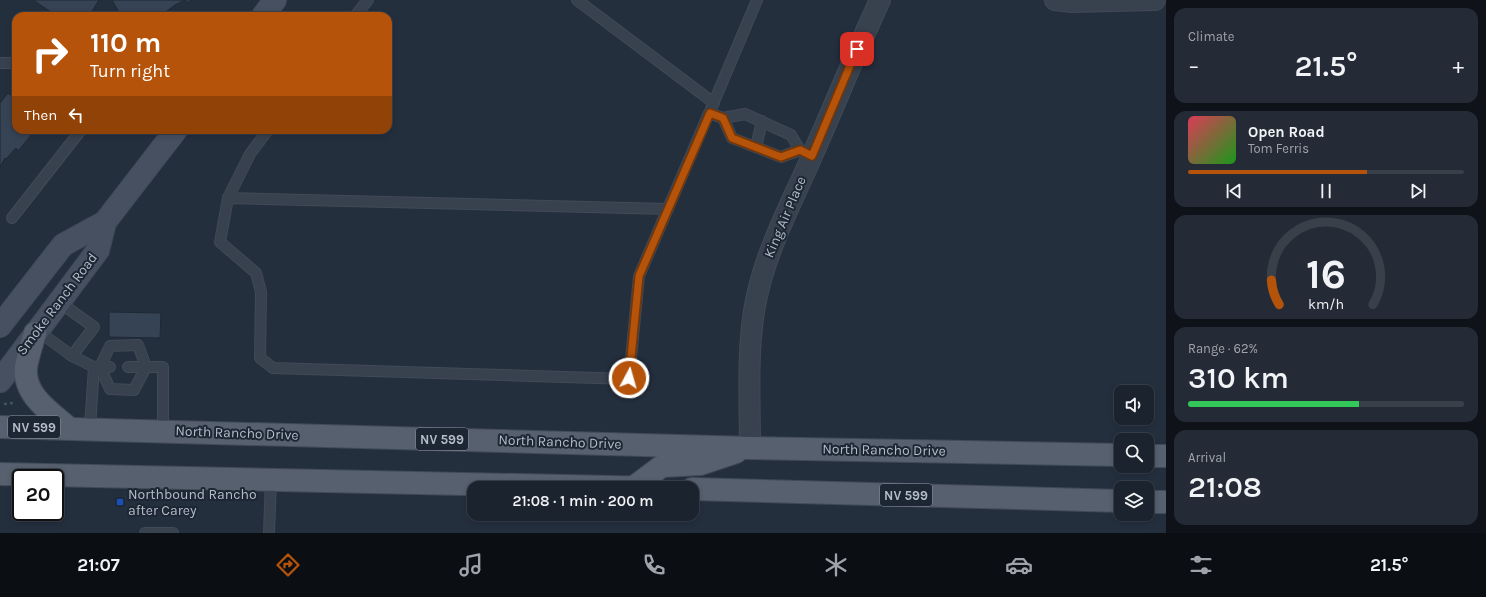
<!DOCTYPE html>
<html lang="en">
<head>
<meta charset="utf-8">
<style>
	body { margin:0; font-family:Karla,sans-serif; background:#242b36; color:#f1f3f6; height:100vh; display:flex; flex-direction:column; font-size:15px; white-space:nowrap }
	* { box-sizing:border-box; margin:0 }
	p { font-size:13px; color:#a0a4aa }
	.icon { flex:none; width:22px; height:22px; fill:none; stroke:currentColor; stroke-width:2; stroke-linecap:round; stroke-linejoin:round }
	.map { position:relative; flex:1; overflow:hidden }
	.panel { display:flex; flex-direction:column; gap:8px; padding:8px; background:#0f1319; width:320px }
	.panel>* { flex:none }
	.top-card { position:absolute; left:12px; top:12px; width:380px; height:122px; border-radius:12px; box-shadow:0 2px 6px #0003,0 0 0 1px #39404a; background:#b45309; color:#fff; overflow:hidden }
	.controls { position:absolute; left:1114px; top:385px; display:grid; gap:8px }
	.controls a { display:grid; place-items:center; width:40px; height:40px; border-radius:8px; background:#1b232e; box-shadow:0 2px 6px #0003,0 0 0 1px #39404a; font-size:20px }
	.speed { position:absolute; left:12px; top:469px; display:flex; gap:8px; font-size:20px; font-weight:700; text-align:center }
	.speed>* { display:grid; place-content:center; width:52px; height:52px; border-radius:50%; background:#1b232e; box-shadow:0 2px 6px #0003,0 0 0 1px #39404a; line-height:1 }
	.speed .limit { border:2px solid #111; border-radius:6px; background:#fff; color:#111 }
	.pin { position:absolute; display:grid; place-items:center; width:34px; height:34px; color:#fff; margin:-17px; border-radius:8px; box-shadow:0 2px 6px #0006 }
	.me { position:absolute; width:44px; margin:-22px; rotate:6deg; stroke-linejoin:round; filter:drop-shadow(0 0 3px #0008) }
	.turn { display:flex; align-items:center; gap:14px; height:84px; padding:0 12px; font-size:18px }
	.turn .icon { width:52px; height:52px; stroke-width:2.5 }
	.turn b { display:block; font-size:28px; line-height:34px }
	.then { display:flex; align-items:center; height:38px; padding:0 12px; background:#0003; gap:8px; font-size:15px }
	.big { font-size:30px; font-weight:600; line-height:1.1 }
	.panel .tile { flex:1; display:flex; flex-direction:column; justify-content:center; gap:6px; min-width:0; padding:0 14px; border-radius:12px; background:#242b36 }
	.panel .dial { align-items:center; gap:0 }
	.dial svg { height:104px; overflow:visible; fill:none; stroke:#39404a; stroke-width:7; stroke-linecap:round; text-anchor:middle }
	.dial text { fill:#f1f3f6; stroke:none }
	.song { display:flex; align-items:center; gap:12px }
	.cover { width:48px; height:48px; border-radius:6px; background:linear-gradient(135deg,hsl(350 70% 55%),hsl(120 70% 35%)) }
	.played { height:4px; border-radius:2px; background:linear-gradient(90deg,#b45309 65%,#39404a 65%) }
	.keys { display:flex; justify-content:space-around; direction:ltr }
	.heat { display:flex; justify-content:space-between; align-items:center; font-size:22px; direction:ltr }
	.charge { height:6px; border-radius:3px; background:linear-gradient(90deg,#34c759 62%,#39404a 0) }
	.trip { position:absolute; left:467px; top:481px; width:232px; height:40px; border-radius:12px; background:#1b232e; box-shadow:0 2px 6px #0003,0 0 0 1px #39404a; font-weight:600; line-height:40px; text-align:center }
	.tab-bar { display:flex; height:64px; justify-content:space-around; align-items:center; background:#0b0e12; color:#a0a4aa }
	.tab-bar .icon { width:28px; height:28px }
	.tab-bar .selected { color:#b45309 }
	.tab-bar b { font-size:18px; color:#f1f3f6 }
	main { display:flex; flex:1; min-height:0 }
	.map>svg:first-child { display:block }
	.building { fill:#364354; stroke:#1f2835 }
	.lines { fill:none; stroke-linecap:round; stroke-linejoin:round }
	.service-casing { stroke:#414a57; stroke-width:12 }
	.minor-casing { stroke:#414a57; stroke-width:22 }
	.secondary-casing { stroke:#414a57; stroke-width:24 }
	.primary-casing { stroke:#414a57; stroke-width:24 }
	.path { stroke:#3f5557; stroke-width:2.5; stroke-dasharray:3 3; stroke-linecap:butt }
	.service { stroke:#38414e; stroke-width:10 }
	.minor { stroke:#38414e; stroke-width:20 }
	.secondary { stroke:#465061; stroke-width:22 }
	.primary { stroke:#56606e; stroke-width:22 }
	.route-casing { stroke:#753606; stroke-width:10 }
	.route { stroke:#b45309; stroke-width:7 }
	.transit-dot { fill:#1a4fb4; stroke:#1d2633; stroke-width:1.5 }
	.labels { text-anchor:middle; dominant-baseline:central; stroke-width:4; stroke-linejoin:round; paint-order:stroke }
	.shield { fill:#1d2633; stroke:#878f9c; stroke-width:1 }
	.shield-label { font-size:13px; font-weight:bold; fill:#b4bcc9 }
	.street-label { font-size:14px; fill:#b4bcc9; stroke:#1d2633 }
	.poi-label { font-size:14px; fill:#b4bcc9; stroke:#1d2633; text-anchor:start }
</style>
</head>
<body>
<main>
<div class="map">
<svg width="1166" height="533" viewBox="0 0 1166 533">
	<rect width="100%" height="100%" fill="#242f3e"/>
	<g class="building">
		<polygon points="33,0 99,0 89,16 51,16 49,15 51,12"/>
		<polygon points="112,0 193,0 187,3 185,0 175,5 160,16 121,16"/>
		<polygon points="8,93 16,99 16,130 31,130 33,133 18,151 16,148 6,159 5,158 0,167 0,103"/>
		<polygon points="109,312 161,313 160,338 109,337"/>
	</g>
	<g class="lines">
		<defs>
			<g id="service">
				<polyline points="577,0 714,103"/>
				<polyline points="355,16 368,0"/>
				<polyline points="0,63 16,63"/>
				<polyline points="711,109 757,0"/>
				<polyline points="723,118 732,138 781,157 800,150"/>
				<polyline points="756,147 762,121"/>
				<polyline points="228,198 250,154 268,130"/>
				<polyline points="668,209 228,198 220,242 256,273 261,292 260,358 273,368 629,379 639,276 709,113 723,118 745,114 791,135 800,150 812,156"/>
				<polyline points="12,218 81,130"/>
				<polyline points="59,302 94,327 72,356"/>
				<polyline points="37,330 72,356 94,367 110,367"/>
				<polygon points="138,345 146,367 134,390 110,389 100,367 110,346"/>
				<polyline points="128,367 163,367 163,431"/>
				<polyline points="90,428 94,367"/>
				<polyline points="145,533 173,533"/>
				<polyline points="269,533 271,479"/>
			</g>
			<g id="minor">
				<polyline points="1055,0 1072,2 1155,0"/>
				<path d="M750,448C750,403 747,356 754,311C763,255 790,207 812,156C835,104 856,52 880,0"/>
			</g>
			<g id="secondary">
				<polyline points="263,16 275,0"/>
				<polyline points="0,326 63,245 105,222 176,130"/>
				<polyline points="0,381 98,250 105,222"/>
			</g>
			<g id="primary">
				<path d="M35,333C32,344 28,356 26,367C23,395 50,412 69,428"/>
				<polyline points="0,427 750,448 1121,455"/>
				<polyline points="1147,456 1166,456"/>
				<polyline points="0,474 655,488"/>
				<polyline points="634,487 662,466 700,464 736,452"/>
				<polyline points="692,489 1121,501"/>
				<polyline points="1147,502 1166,502"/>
			</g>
		</defs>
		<use href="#service" class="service-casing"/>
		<use href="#minor" class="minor-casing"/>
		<use href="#secondary" class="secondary-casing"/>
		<use href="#primary" class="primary-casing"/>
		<polyline class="path" points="4,404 13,403 14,401"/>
		<use href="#service" class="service"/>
		<use href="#minor" class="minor"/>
		<use href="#secondary" class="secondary"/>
		<use href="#primary" class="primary"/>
	</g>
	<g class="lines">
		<defs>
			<polyline id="route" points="629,378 639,276 710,113 723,118 732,138 781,157 800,150 812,156 857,49"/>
		</defs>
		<use href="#route" class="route-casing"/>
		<use href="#route" class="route"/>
	</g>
	<rect class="transit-dot" x="116" y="498" width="8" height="8" rx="2"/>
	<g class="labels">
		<g class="shield">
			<rect x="8" y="416" width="52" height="22" rx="3"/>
			<rect x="416" y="428" width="52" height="22" rx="3"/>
			<rect x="880" y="484" width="52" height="22" rx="3"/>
		</g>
		<g class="shield-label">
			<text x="34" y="427">NV 599</text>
			<text x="442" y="439">NV 599</text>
			<text x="906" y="495">NV 599</text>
		</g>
		<g class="street-label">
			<text transform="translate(785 217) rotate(-67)">King Air Place</text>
			<text transform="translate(57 304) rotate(-53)">Smoke Ranch Road</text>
			<text transform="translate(237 433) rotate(2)">North Rancho Drive</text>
			<text transform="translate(560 442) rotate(2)">North Rancho Drive</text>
			<text transform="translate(884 450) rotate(1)">North Rancho Drive</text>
		</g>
		<g class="poi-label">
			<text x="128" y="494">Northbound Rancho<tspan x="128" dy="16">after Carey</tspan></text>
		</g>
	</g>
</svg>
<div class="controls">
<a><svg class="icon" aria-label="sound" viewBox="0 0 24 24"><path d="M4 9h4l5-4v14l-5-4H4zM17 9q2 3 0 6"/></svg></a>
<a><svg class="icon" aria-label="search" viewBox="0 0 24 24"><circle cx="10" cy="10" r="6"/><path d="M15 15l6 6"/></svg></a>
<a><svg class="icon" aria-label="layers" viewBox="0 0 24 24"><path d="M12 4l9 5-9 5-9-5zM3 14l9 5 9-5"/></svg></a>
</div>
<div class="speed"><div class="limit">20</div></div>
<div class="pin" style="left:857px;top:49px;background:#d93025"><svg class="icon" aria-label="arrive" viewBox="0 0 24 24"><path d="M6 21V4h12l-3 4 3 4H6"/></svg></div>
<svg class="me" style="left:629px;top:378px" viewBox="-20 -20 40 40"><circle r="17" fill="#b45309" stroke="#fff" stroke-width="3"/><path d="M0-11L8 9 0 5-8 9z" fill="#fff"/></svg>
<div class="trip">21:08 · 1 min · 200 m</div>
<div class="top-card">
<div class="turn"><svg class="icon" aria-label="right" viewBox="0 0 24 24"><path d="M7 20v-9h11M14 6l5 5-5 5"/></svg><div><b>110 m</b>Turn right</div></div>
<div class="then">Then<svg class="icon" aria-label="left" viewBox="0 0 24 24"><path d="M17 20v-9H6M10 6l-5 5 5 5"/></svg></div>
</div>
</div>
<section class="panel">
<div class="tile"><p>Climate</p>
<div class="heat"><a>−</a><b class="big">21.5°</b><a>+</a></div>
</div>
<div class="tile">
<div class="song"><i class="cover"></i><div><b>Open Road</b><p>Tom Ferris</p></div></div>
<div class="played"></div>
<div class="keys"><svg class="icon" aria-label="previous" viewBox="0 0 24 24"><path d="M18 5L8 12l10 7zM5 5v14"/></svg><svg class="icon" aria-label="pause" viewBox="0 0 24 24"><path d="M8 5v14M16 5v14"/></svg><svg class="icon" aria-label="next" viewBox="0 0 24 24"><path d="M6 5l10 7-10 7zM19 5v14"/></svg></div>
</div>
<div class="tile dial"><svg viewBox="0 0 100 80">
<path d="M14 69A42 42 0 1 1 86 69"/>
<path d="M14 69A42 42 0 0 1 8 50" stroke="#b45309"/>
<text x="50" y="56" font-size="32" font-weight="700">16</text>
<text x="50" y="72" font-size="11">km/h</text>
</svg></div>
<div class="tile"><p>Range · 62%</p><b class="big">310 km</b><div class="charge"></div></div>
<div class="tile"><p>Arrival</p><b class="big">21:08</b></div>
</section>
</main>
<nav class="tab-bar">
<b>21:07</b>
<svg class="icon selected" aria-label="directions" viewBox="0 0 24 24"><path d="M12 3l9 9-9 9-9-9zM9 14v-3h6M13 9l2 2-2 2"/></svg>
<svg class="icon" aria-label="music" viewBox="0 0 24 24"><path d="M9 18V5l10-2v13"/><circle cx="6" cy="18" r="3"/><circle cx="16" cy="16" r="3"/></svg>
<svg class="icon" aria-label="phone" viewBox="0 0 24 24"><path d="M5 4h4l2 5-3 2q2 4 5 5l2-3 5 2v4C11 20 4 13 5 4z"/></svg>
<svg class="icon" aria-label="climate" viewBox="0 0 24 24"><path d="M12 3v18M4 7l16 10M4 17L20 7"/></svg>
<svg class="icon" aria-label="car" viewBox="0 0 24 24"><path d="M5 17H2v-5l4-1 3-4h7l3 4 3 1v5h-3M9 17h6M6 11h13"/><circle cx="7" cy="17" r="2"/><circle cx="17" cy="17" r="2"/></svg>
<svg class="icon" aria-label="filters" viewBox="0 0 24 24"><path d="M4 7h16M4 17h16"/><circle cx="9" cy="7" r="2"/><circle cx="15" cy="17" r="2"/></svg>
<b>21.5°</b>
</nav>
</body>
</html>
